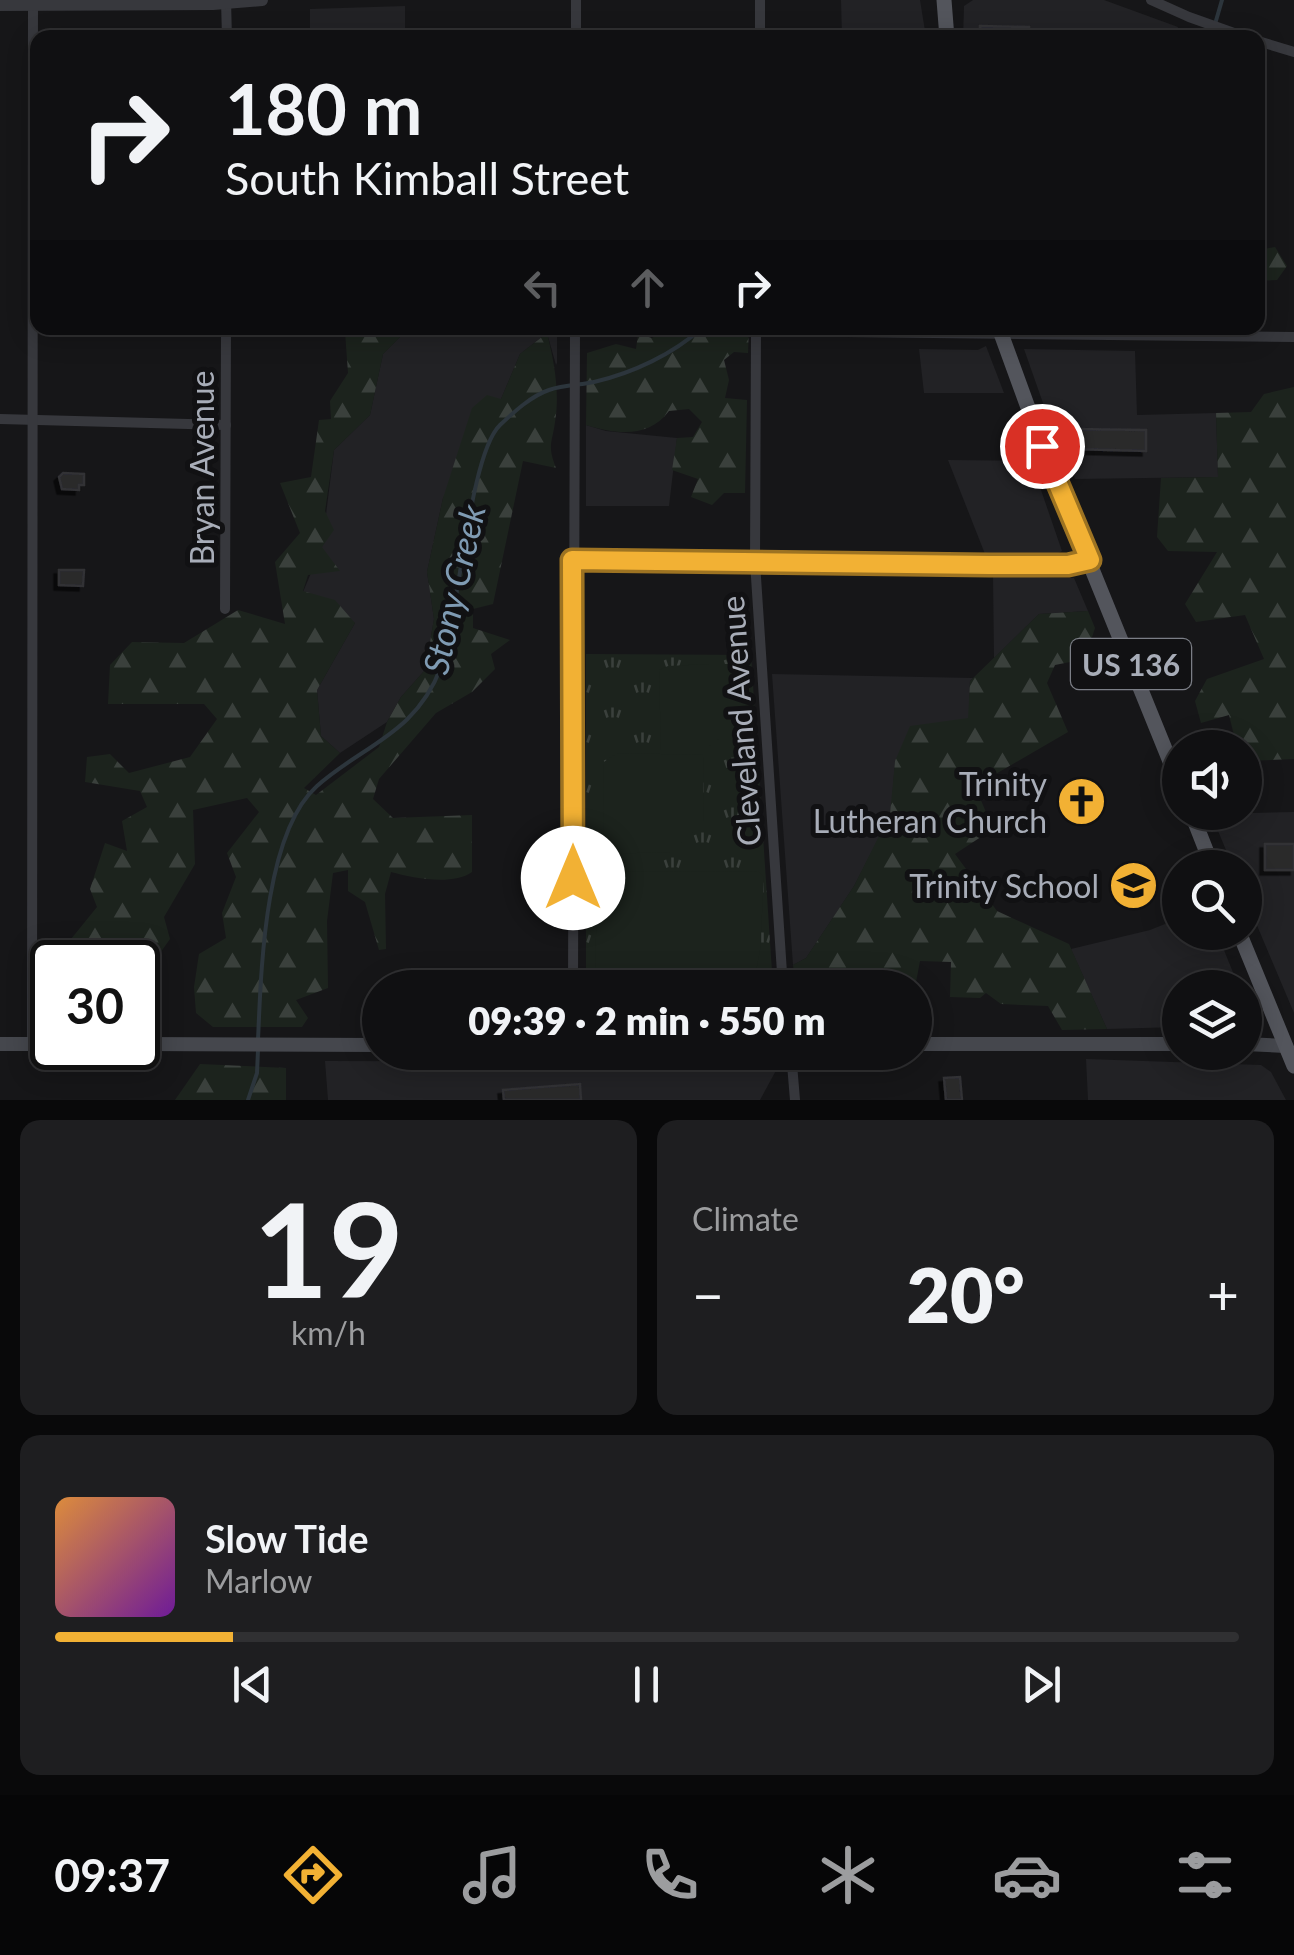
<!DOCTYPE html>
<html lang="en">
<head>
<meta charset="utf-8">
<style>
	body { margin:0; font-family:Lato,sans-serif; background:#1e1e20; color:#f1f3f6; height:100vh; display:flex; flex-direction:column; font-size:38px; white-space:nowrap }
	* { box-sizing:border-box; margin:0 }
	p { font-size:32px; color:#9c9d9f }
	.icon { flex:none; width:55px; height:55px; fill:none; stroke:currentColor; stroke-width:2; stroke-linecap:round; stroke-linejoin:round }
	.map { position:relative; height:1100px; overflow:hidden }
	.drawer { display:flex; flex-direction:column; gap:20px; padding:20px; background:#09090a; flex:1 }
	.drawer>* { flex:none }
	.banner { position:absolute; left:30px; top:30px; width:1235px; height:305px; border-radius:20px; box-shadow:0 5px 25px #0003,0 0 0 2px #303032; background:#101012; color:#f1f3f6; overflow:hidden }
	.buttons { position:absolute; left:1162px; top:730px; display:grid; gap:20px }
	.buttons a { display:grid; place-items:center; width:100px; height:100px; border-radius:50%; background:#101012; box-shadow:0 5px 25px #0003,0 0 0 2px #303032; font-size:50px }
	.speed { position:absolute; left:30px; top:940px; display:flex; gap:20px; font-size:50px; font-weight:700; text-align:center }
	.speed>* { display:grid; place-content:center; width:130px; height:130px; border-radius:50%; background:#101012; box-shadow:0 5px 25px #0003,0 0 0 2px #303032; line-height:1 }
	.speed .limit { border:5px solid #111; border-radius:15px; background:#fff; color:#111 }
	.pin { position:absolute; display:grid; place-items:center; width:85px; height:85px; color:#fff; margin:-42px; border:5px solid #fff; border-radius:50%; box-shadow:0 2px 10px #0007 }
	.me { position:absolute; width:110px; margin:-55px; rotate:0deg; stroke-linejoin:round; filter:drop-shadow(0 0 8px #0008) }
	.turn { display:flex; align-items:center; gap:35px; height:210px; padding:0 30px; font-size:45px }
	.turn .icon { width:130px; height:130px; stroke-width:2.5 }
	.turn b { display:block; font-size:70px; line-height:85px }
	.lanes { display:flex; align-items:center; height:95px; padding:0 30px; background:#0003; justify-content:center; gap:50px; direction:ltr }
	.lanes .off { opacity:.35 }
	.big { font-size:75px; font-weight:800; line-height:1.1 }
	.drawer .tile { flex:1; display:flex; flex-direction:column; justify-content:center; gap:15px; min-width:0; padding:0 35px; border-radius:20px; background:#1e1e20 }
	.drawer .dial { align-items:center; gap:0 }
	.dial b { font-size:130px; line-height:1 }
	.song { display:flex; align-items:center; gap:30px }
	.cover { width:120px; height:120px; border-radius:15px; background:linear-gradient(135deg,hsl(30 70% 55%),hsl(280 70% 35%)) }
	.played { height:10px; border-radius:5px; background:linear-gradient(90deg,#f2b134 15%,#303032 15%) }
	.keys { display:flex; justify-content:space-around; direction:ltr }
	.heat { display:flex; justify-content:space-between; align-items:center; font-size:55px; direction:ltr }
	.drawer .tiles { flex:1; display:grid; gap:20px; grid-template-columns:1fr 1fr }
	.tile:last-child { grid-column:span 2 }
	.trip { position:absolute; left:362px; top:970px; width:570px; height:100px; border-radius:50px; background:#101012; box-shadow:0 5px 25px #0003,0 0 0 2px #303032; font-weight:800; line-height:100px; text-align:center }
	.dock { display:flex; height:160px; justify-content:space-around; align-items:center; background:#060607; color:#9c9d9f }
	.dock .icon { width:70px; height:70px }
	.dock .on { color:#f2b134 }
	.dock b { font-size:45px; color:#f1f3f6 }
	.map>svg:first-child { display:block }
	.built { fill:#222225 }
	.grass { fill:url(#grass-tufts) }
	.forest { fill:url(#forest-firs) }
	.pitch { fill:#1c231d }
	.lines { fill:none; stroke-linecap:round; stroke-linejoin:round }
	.stream { stroke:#2c353c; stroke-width:4 }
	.building { fill:#29292c; stroke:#303034; stroke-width:2.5; filter:url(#shadow) }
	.minor { stroke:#37383d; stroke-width:10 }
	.tertiary { stroke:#37383d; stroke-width:12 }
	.secondary { stroke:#45474d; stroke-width:14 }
	.primary { stroke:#53555c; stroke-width:15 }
	.route-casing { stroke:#9d7322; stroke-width:25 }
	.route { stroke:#f2b134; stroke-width:18 }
	.labels { text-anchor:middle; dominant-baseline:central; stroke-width:10; stroke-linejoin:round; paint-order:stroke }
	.shield { fill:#111113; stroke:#7b7e86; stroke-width:2.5 }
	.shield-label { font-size:30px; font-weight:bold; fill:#a8adb8 }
	.street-label { font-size:32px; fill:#a8adb8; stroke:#111113 }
	.poi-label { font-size:32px; fill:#a8adb8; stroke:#111113; text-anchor:end }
	.water-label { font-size:35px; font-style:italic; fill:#7f9bb3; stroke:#111113 }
</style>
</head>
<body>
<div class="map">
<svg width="1294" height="1100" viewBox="0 0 1294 1100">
	<defs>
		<pattern id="grass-tufts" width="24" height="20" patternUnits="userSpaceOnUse" patternTransform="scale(2.5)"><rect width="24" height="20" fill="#1c231d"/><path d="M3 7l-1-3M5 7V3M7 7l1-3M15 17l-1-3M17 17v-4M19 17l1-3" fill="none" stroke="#3a403c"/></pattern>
		<pattern id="forest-firs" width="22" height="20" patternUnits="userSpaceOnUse" patternTransform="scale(2.5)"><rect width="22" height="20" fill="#1c231d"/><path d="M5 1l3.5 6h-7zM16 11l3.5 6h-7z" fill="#3a403c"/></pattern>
		<filter id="shadow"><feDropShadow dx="-4.5" dy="4.5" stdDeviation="0" flood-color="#0009"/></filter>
	</defs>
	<rect width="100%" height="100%" fill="#161618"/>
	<g class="built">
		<polygon points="841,0 920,0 926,37 842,37"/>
		<polygon points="973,0 1104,0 1178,27 1176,37 963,38 964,6"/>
		<polygon points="405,6 405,37 310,37 310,9"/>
		<polygon points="409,328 557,328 557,363 556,365 547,333 520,354 501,399 443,498 427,572 434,619 425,670 401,697 387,722 340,753 321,736 317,690 355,623 303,592 322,547 334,450 370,415 383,354"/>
		<polygon points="986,346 1004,393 924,393 919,349 978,350"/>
		<polygon points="1024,349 1135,351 1137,415 1216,413 1218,477 1075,479 1050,423"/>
		<polygon points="586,425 606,431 677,438 669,506 586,506"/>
		<polygon points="948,460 1031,461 1062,551 1057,554 985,554"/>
		<polygon points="993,576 1074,578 1088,611 1039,614 994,658"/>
		<polygon points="772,674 973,678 970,681 969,718 895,761 891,814 854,886 806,958 793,965"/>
		<polygon points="1294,812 1294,1013 1245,897 1245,868 1233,867 1211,814"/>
		<polygon points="1180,918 1180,932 1217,933 1239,987 1180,988 1180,1027 1107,1029 1071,949 1150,930"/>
		<polygon points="1086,1059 1261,1065 1271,1072 1286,1100 1088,1100"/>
		<polygon points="325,1061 770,1062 779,1065 760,1100 328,1100"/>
	</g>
	<polygon class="grass" points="586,654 751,655 773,987 586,987"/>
	<g class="forest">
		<polygon points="1258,228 1265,236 1258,250 1275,247 1287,266 1277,280 1258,281"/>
		<path d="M348,328H409L383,354L370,415L334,450L325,511L334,530L322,547L340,571L308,575L303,591L335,600L355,623L317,690L321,736L340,753L304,788L316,795L379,747L387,722L401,697L425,670L434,619L427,572L443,498L472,408L487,395L501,399L520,354L547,333C554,361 560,392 555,422C552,444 547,445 556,468L523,461L493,604L473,609V628L510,640L491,654L495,669L472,692L436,713L379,779L373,799L393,818L472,815V872C452,886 413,878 391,872L385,894L386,949L379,950L365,902L348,891V870L333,873L327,921L328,988L296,1000L308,1018L302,1027H213L196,1013L194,987L199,954L226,938L222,913L236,877L227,853L259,812L247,798L193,810L195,864L164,917L170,939L150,967L138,971V962H68L67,944L97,907L90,889L105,843L127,851L122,821L147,807L140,791L85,782L87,757L110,754L129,773L190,757L217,719L204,704H108L110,665L132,642L184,643L238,610L285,624L275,562L300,533L280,483L311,477L319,420L331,419L330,401L348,373L345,331Z"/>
		<path d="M668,328H749L748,353L734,352L724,360L729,380L725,398L747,400L745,493H724L712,505L691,497L698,479L672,470L677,438L693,437L702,422L689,409L669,411C648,439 616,434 586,425L587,353L616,344L636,349L638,334L652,338Z"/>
		<polygon points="1294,387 1294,759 1245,761 1245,748 1237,747 1229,715 1201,723 1195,701 1207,679 1264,659 1245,615 1196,622 1185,604 1217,552 1168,551 1157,537 1161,478 1218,477 1216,413 1251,412 1264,394"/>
		<polygon points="1088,611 1095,628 1085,659 1055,665 1047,683 1068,732 975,786 993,829 955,854 997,911 1069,944 1107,1029 1062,1030 1048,1006 1001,1004 986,993 980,998 950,997 951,962 920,961 916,982 906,987 891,987 879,973 856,987 796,987 793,965 806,958 854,886 890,814 895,761 910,726 968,718 970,681 1039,614"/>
		<polygon points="200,1064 286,1068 286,1100 175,1100"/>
	</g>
	<g class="pitch">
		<polygon points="709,664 749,664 751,711 704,751 661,751 659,670 668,666"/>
		<polygon points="617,753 704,755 703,823 671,852 603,854 604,762"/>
		<polygon points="758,871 764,877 760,950 753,987 595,987 597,886 611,872"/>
	</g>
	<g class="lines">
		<g class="stream">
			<polyline points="1211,38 1222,0"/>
			<path d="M258,1040C261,973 264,833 317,786C363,745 416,734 441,667C459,615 469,455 500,425C514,412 531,396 549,390C564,385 580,385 594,382C633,373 673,354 702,328"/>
			<polyline points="248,1100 257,1073 258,1050"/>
		</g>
	</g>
	<g class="building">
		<polygon points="980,26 1029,27 1029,38 980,38"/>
		<polygon points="1072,429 1146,430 1146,451 1072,449"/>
		<polygon points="63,473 84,474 84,485 79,485 79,490 62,489 59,477"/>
		<polygon points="59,570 84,570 83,586 59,585"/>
		<rect x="1265" y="844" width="29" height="26"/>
		<polygon points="960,1077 962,1100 946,1100 944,1078"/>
		<polygon points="580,1084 581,1100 504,1100 503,1090"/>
	</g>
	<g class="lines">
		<g class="minor">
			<polyline points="226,0 227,38"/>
			<polyline points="576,0 576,38"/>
			<polyline points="1151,0 1189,17 1248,38"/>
			<polyline points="760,38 760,0"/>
			<polyline points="1258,41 1294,52"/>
			<polyline points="0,419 226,425"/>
			<polyline points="572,560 989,565 1068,565 1090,561"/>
			<polyline points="225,609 226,328"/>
			<polyline points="573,988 575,328"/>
			<polyline points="783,988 755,562 756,331 1294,337"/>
			<polyline points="32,1044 33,1"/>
			<polyline points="791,1052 795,1100"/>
		</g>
		<polyline class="tertiary" points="0,5 213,4 262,0"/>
		<g class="secondary">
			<polyline points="0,1044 52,1044"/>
			<polyline points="138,1044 380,1045"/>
			<polyline points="915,1044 1180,1044"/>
			<polyline points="1245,1044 1286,1046"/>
		</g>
		<g class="primary">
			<polyline points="944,0 947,38"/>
			<polyline points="999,328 1042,446 1180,786"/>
			<polyline points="1191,812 1213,868"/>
			<polyline points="1239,932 1294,1066"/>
		</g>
	</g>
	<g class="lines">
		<defs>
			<polyline id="route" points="573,878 572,560 989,565 1068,565 1090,560 1042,446"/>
		</defs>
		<use href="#route" class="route-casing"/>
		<use href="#route" class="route"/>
	</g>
	<defs>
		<symbol id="church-disc" viewBox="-11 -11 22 22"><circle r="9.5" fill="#f2b134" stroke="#111113"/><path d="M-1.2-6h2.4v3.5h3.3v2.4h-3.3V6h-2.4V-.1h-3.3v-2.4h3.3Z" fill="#111"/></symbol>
		<symbol id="school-disc" viewBox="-11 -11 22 22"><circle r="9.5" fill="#f2b134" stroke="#111113"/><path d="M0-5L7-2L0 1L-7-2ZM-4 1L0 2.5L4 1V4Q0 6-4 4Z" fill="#111"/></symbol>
	</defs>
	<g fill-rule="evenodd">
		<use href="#church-disc" x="1054" y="774" width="55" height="55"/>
		<use href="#school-disc" x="1106" y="858" width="55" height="55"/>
	</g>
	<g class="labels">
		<rect class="shield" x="1071" y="639" width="120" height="50" rx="8"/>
		<g class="shield-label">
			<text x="1131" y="664">US 136</text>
		</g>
		<g class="street-label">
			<text transform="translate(201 468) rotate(-90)">Bryan Avenue</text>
			<text transform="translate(740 721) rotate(-94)">Cleveland Avenue</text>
		</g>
		<g class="poi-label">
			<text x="1047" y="783">Trinity<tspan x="1047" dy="37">Lutheran Church</tspan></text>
			<text x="1099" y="885">Trinity School</text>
		</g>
		<g class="water-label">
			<text transform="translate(453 589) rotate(-77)">Stony Creek</text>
		</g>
	</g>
</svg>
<div class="buttons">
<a><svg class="icon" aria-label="sound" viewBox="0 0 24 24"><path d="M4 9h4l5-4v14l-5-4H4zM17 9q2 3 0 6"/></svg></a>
<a><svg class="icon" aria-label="search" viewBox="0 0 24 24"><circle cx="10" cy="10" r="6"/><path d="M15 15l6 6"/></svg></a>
<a><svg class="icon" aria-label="layers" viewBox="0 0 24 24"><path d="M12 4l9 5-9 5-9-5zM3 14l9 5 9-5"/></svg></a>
</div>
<div class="speed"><div class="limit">30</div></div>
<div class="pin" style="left:1042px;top:446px;background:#d93025"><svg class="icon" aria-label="arrive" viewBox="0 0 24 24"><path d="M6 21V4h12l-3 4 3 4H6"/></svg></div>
<svg class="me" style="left:573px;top:878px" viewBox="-20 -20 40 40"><circle r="19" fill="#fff"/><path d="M0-13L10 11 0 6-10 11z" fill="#f2b134"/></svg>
<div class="trip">09:39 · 2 min · 550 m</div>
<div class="banner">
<div class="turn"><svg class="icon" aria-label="right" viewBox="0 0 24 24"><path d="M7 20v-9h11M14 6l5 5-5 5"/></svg><div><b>180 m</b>South Kimball Street</div></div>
<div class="lanes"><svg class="icon off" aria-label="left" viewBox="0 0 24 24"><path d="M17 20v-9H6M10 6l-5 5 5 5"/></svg><svg class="icon off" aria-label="ahead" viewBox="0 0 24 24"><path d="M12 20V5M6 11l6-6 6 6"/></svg><svg class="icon" aria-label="right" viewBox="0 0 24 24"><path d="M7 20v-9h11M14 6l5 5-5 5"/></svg></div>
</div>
</div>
<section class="drawer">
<div class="tiles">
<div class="tile dial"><b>19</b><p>km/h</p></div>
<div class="tile"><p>Climate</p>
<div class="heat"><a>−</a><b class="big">20°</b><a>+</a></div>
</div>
<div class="tile">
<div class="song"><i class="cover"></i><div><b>Slow Tide</b><p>Marlow</p></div></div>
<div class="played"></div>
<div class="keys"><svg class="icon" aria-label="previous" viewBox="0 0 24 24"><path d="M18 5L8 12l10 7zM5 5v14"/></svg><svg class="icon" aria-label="pause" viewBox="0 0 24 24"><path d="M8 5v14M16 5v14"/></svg><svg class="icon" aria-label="next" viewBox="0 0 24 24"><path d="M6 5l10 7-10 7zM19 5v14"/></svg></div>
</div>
</div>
</section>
<nav class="dock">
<b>09:37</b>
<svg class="icon on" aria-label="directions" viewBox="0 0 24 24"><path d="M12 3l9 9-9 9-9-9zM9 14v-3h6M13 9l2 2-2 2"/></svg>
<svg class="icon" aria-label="music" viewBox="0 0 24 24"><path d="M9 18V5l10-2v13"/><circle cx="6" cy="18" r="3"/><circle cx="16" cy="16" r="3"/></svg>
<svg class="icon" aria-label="phone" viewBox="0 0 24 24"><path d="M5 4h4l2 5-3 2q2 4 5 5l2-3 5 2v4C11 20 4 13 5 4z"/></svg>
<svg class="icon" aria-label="climate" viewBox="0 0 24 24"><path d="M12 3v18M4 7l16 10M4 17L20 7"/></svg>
<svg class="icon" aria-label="car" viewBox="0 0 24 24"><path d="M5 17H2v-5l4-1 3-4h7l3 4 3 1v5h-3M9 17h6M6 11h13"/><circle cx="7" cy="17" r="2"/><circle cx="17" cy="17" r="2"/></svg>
<svg class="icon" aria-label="filters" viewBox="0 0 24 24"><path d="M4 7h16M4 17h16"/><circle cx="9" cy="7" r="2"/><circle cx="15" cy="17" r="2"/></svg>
</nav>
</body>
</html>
